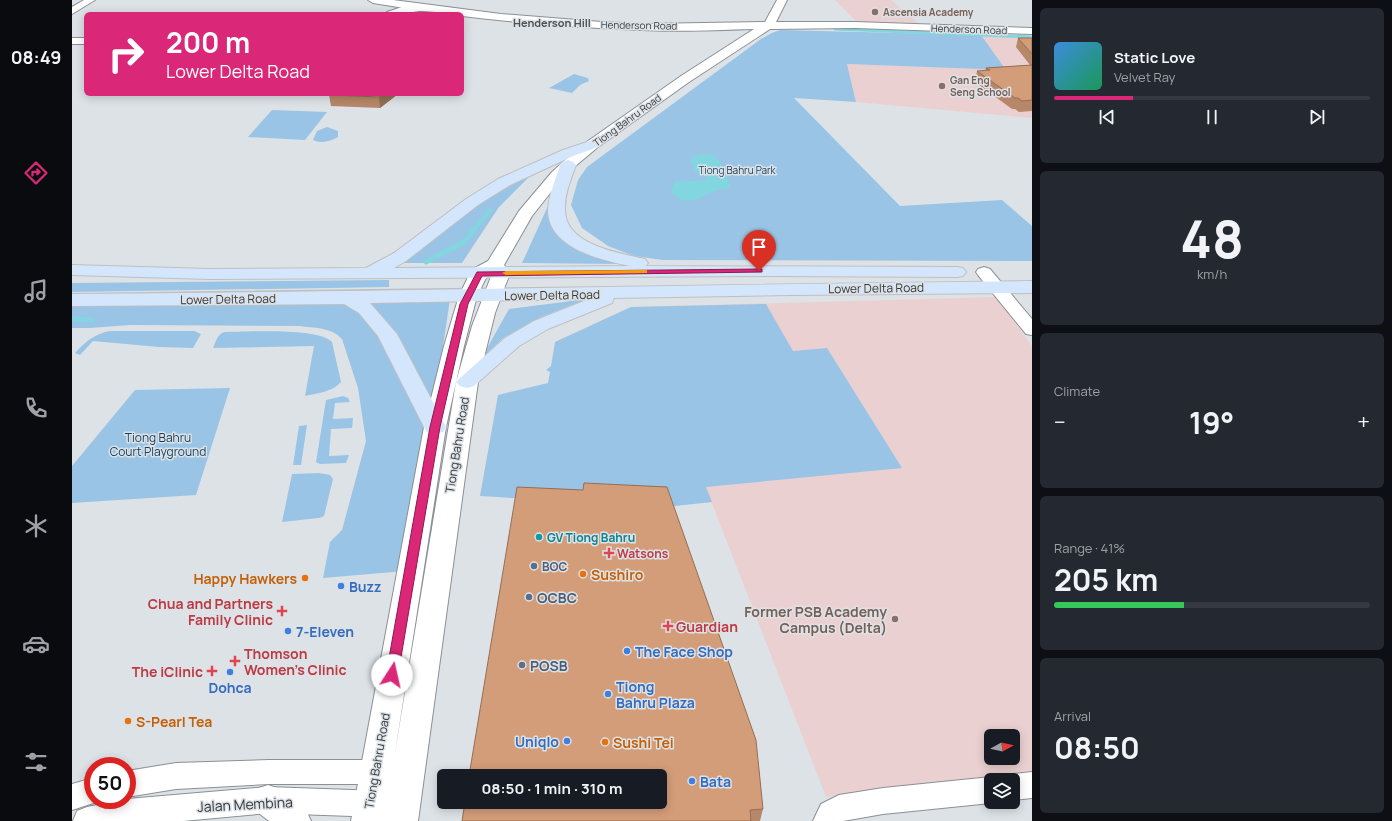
<!DOCTYPE html>
<html lang="en">
<head>
<meta charset="utf-8">
<style>
	body { margin:0; font-family:Manrope,sans-serif; background:#242831; color:#f1f3f6; height:100vh; display:flex; flex-direction:column; font-size:15px; white-space:nowrap }
	* { box-sizing:border-box; margin:0 }
	p { font-size:13px; color:#9ea1a6 }
	.icon { flex:none; width:22px; height:22px; fill:none; stroke:currentColor; stroke-width:2; stroke-linecap:round; stroke-linejoin:round }
	.map { position:relative; flex:1; overflow:hidden }
	.panel { display:flex; flex-direction:column; gap:8px; padding:8px; background:#0d0f14; width:360px }
	.panel>* { flex:none }
	.top-card { position:absolute; left:12px; top:12px; width:380px; height:84px; border-radius:6px; box-shadow:0 2px 10px #0003; background:#db2777; color:#fff; overflow:hidden }
	.needle { width:26px; rotate:82deg }
	.fabs { position:absolute; left:912px; top:729px; display:grid; gap:8px }
	.fabs a { display:grid; place-items:center; width:36px; height:36px; border-radius:6px; background:#171b24; box-shadow:0 2px 10px #0003; font-size:20px }
	.speed { position:absolute; left:12px; top:757px; display:flex; gap:8px; font-size:20px; font-weight:700; text-align:center }
	.speed>* { display:grid; place-content:center; width:52px; height:52px; border-radius:50%; background:#171b24; box-shadow:0 2px 10px #0003; line-height:1 }
	.speed .limit { border:6px solid #d22; background:#fff; color:#111 }
	.pin { position:absolute; display:grid; place-items:center; width:34px; height:34px; color:#fff; margin:-41px -17px; border-radius:50% 50% 50% 0; rotate:-45deg; box-shadow:0 0 4px #0007 }
	.pin .icon { rotate:45deg }
	.me { position:absolute; width:44px; margin:-22px; rotate:10deg; stroke-linejoin:round; filter:drop-shadow(0 0 3px #0008) }
	.turn { display:flex; align-items:center; gap:14px; height:84px; padding:0 16px; font-size:18px }
	.turn .icon { width:52px; height:52px; stroke-width:2.5 }
	.turn b { display:block; font-size:28px; line-height:34px }
	.big { font-size:30px; font-weight:700; line-height:1.1 }
	.panel .tile { flex:1; display:flex; flex-direction:column; justify-content:center; gap:6px; min-width:0; padding:0 14px; border-radius:6px; background:#242831 }
	.panel .dial { align-items:center; gap:0 }
	.dial b { font-size:52px; line-height:1 }
	.song { display:flex; align-items:center; gap:12px }
	.cover { width:48px; height:48px; border-radius:6px; background:linear-gradient(135deg,hsl(210 70% 55%),hsl(150 70% 35%)) }
	.played { height:4px; border-radius:2px; background:linear-gradient(90deg,#db2777 25%,#363941 25%) }
	.keys { display:flex; justify-content:space-around; direction:ltr }
	.heat { display:flex; justify-content:space-between; align-items:center; font-size:22px; direction:ltr }
	.charge { height:6px; border-radius:3px; background:linear-gradient(90deg,#34c759 41%,#363941 0) }
	.trip { position:absolute; left:365px; top:769px; width:230px; height:40px; border-radius:6px; background:#171b24; box-shadow:0 2px 10px #0003; font-weight:700; line-height:40px; text-align:center }
	main { display:flex; flex:1; min-height:0 }
	.dock { display:flex; flex-direction:column; width:72px; justify-content:space-around; align-items:center; background:#090b0e; color:#9ea1a6 }
	.dock .icon { width:28px; height:28px }
	.dock .selected { color:#db2777 }
	.dock b { font-size:18px; color:#f1f3f6 }
	.map>svg:first-child { display:block }
	.education { fill:#ebd0d1; fill-rule:evenodd }
	.green { fill:#9ac4e5 }
	.water { fill:#82d6df }
	.lines { fill:none; stroke-linecap:round; stroke-linejoin:round }
	.stream-far2 { stroke:#82d6df; stroke-width:3 }
	.stream-far1 { stroke:#82d6df; stroke-width:4 }
	.stream { stroke:#82d6df; stroke-width:5 }
	.street-casing { stroke:#8b9094; stroke-width:2 }
	.secondary-casing { stroke:#8b9094; stroke-width:2 }
	.primary-casing { stroke:#bfbfc0; stroke-width:2 }
	.street { fill:#fff; fill-rule:evenodd }
	.secondary { fill:#fff; fill-rule:evenodd }
	.primary { fill:#d3e6fc; fill-rule:evenodd }
	.wall { fill:#b68768 }
	.shaded-wall { fill:#946e55 }
	.building { fill:#d49d79; stroke:#946e55 }
	.route { fill:#db2777; stroke:#8e194d }
	.slow { fill:#f59e0b }
	.education-dot { fill:#8d6e63; stroke:#dde2e7; stroke-width:1.5 }
	.culture-dot { fill:#0f9aa8; stroke:#dde2e7; stroke-width:1.5 }
	.health-dot { fill:#e0444e; stroke:#dde2e7; stroke-width:1.5 }
	.service-dot { fill:#5c6f8a; stroke:#dde2e7; stroke-width:1.5 }
	.food-dot { fill:#e8710a; stroke:#dde2e7; stroke-width:1.5 }
	.shop-dot { fill:#3f7fe0; stroke:#dde2e7; stroke-width:1.5 }
	.labels { text-anchor:middle; dominant-baseline:central; stroke-width:3; stroke-linejoin:round; paint-order:stroke }
	.far-education-label { font-size:10px; font-weight:bold; fill:#785e54; stroke:#dde2e7; text-anchor:start }
	.far-street-label { font-size:10px; fill:#36383a; stroke:#dde2e7 }
	.far-park-label { font-size:10px; fill:#123c59; stroke:#dde2e7 }
	.far-neighbourhood-label { font-size:11px; font-weight:bold; fill:#4c5154; stroke:#dde2e7 }
	.street-label { font-size:12px; fill:#36383a; stroke:#dde2e7 }
	.park-label { font-size:12px; fill:#123c59; stroke:#dde2e7 }
	.culture-label { font-size:12px; font-weight:bold; fill:#0d838f; stroke:#dde2e7; text-anchor:start }
	.health-label { font-size:12px; font-weight:bold; fill:#be3a42; stroke:#dde2e7; text-anchor:start }
	.service-label { font-size:12px; font-weight:bold; fill:#4e5e75; stroke:#dde2e7; text-anchor:start }
	.near-food-label { font-size:14px; font-weight:bold; fill:#c56008; stroke:#dde2e7; text-anchor:start }
	.near-shop-label { font-size:14px; font-weight:bold; fill:#366cbe; stroke:#dde2e7; text-anchor:start }
	.near-service-label { font-size:14px; font-weight:bold; fill:#4e5e75; stroke:#dde2e7; text-anchor:start }
	.near-health-label { font-size:14px; font-weight:bold; fill:#be3a42; stroke:#dde2e7; text-anchor:end }
	.near-education-label { font-size:14px; font-weight:bold; fill:#785e54; stroke:#dde2e7; text-anchor:end }
	.near-street-label { font-size:14px; fill:#36383a; stroke:#dde2e7 }
</style>
</head>
<body>
<main>
<nav class="dock">
<b>08:49</b>
<svg class="icon selected" aria-label="directions" viewBox="0 0 24 24"><path d="M12 3l9 9-9 9-9-9zM9 14v-3h6M13 9l2 2-2 2"/></svg>
<svg class="icon" aria-label="music" viewBox="0 0 24 24"><path d="M9 18V5l10-2v13"/><circle cx="6" cy="18" r="3"/><circle cx="16" cy="16" r="3"/></svg>
<svg class="icon" aria-label="phone" viewBox="0 0 24 24"><path d="M5 4h4l2 5-3 2q2 4 5 5l2-3 5 2v4C11 20 4 13 5 4z"/></svg>
<svg class="icon" aria-label="climate" viewBox="0 0 24 24"><path d="M12 3v18M4 7l16 10M4 17L20 7"/></svg>
<svg class="icon" aria-label="car" viewBox="0 0 24 24"><path d="M5 17H2v-5l4-1 3-4h7l3 4 3 1v5h-3M9 17h6M6 11h13"/><circle cx="7" cy="17" r="2"/><circle cx="17" cy="17" r="2"/></svg>
<svg class="icon" aria-label="filters" viewBox="0 0 24 24"><path d="M4 7h16M4 17h16"/><circle cx="9" cy="7" r="2"/><circle cx="15" cy="17" r="2"/></svg>
</nav>
<div class="map">
<svg width="960" height="821" viewBox="0 0 960 821">
	<rect width="100%" height="100%" fill="#dde2e7"/>
	<g class="education">
		<polygon points="763,0 819,0 847,24 786,23"/>
		<polygon points="909,35 960,38 960,118 784,102 775,64 933,70"/>
		<path d="M924,297L960,346V771L754,797L634,488L483,342L559,307ZM919,736H941V758H919Z"/>
	</g>
	<g class="green">
		<polygon points="708,30 909,35 934,70 775,64 784,102 722,98 828,206 930,200 960,226 960,261 591,260 562,256 536,246 510,228 499,205 506,180 515,167 689,39 700,33"/>
		<polygon points="502,74 516,78 517,81 508,85 500,93 477,88"/>
		<polygon points="200,110 255,112 233,140 176,137"/>
		<path d="M255,127L266,131V137C259,141 249,144 241,140L245,131Z"/>
		<polygon points="460,174 427,207 390,263 328,263 406,204"/>
		<polygon points="486,184 495,235 551,264 450,263"/>
		<polygon points="317,280 317,287 0,292 0,283"/>
		<path d="M378,299L360,421L333,571L251,578L258,542L270,530L294,441L286,388L270,339C259,327 242,328 227,326L58,325L18,328H0V304Z"/>
		<polygon points="515,299 469,317 431,338 409,359 437,309"/>
		<polygon points="694,304 721,351 755,348 830,468 634,487 640,502 594,507 408,496 426,395 476,383 478,372 474,370 479,366 483,342 559,307"/>
		<path d="M38,331H122L129,334L121,348L87,347L21,341L8,355L3,353C13,342 22,334 38,331Z"/>
		<path d="M152,332C174,332 246,327 260,342L269,382C261,392 245,393 233,396L242,346L141,348C144,341 145,335 152,332Z"/>
		<polygon points="158,388 124,495 0,503 0,466 63,390"/>
		<polygon points="271,396 276,398 278,402 263,403 261,419 281,418 280,428 259,429 257,456 277,455 274,463 248,464 244,462 254,400"/>
		<polygon points="235,425 229,465 221,465 227,426"/>
		<polygon points="247,473 258,475 261,479 252,516 247,518 210,522 220,474"/>
	</g>
	<path class="water" d="M630,154C640,153 645,157 650,166L645,171L654,176L659,187C654,189 648,189 643,191C625,197 616,209 599,192L602,182L635,180L636,178L622,170L619,162L620,157Z"/>
	<g class="lines">
		<polyline class="stream-far2" points="763,29 960,37"/>
		<polyline class="stream-far1" points="409,222 418,210"/>
		<g class="stream">
			<polyline points="354,262 392,242 409,221"/>
			<polyline points="0,319 20,320"/>
		</g>
		<defs>
			<g id="street">
				<polygon points="12,0 23,0 0,14 0,7"/>
				<polygon points="351,5 354,6 356,8 354,10 327,14 313,14 315,12 330,7"/>
				<rect x="0" y="38" width="14" height="6"/>
				<polygon points="912,267 918,269 960,319 960,335 954,334 906,275 904,272 906,269"/>
				<polygon points="197,760 314,760 324,763 328,772 324,781 314,784 197,784 104,789 55,797 55,771 104,763"/>
				<polygon points="960,772 960,798 941,800 941,780 930,780 931,778 941,774"/>
				<polygon points="919,777 927,780 919,780 919,802 921,802 919,803 811,814 771,821 741,821 749,804 767,795 811,788"/>
				<polygon points="21,778 21,800 31,800 0,810 0,784"/>
				<polygon points="196,787 308,791 318,795 322,804 318,813 308,817 196,813 111,821 1,821 5,811 15,807 55,799"/>
			</g>
			<g id="secondary">
				<path d="M296,0H321L429,14L530,22L571,24L693,22L705,0H715L704,22H783L960,28V34L783,28L698,29L617,82L526,147L501,168L490,178L460,216L432,265L438,273L423,313L406,382L346,821H279L352,427L372,346L387,296L398,273L401,269L416,261L447,211L480,172L491,162L516,141L609,76L682,29C645,30 607,32 569,30C509,28 449,23 390,16V14L351,11L301,3ZM420,274L400,326L384,382L322,759L374,427L392,346L405,296L415,276Z"/>
				<polygon points="196,785 208,789 234,810 239,821 197,821 184,811 180,800 184,789"/>
			</g>
			<g id="primary">
				<path d="M521,140L526,141L528,144L526,147L501,156L438,185L406,205L334,261L322,268L558,266C529,260 475,248 476,209C477,194 484,179 488,165L491,162L496,160L501,162L504,165C499,179 492,195 493,210C493,245 547,253 573,259L576,263L574,266L885,267L891,268L894,272L891,276L885,277L702,276L138,279L0,275V265L138,269L294,268L322,253L394,199L426,179L491,150Z"/>
				<path d="M960,281V293L719,295L542,298L540,303L476,329L447,346L402,386L395,388L388,386L384,382L388,378L433,338L462,321L517,299L298,303L325,334L374,427L371,432L363,434L355,432L352,427L306,336L287,313L272,304L0,306V294C320,292 640,284 960,281Z"/>
			</g>
		</defs>
		<use href="#street" class="street-casing"/>
		<use href="#secondary" class="secondary-casing"/>
		<use href="#primary" class="primary-casing"/>
		<use href="#street" class="street"/>
		<use href="#secondary" class="secondary"/>
		<use href="#primary" class="primary"/>
	</g>
	<g class="wall">
		<polygon points="946,38 960,38 960,111 947,112 943,109 940,109 903,82 905,71 913,71 914,68 958,65 944,47"/>
		<polygon points="326,94 308,108 259,106 257,95"/>
		<polygon points="691,809 688,821 390,821"/>
	</g>
	<polygon class="shaded-wall" points="311,94 326,94 308,108 307,97"/>
	<g class="building">
		<polygon points="946,38 960,38 960,54"/>
		<polygon points="960,65 960,100 950,101 946,98 943,98 905,71 918,70 914,68"/>
		<polygon points="258,94 311,94 307,97 257,95"/>
		<polygon points="512,483 595,487 684,740 691,809 678,810 679,821 390,821 393,802 588,802 588,776 397,776 445,487 511,490"/>
	</g>
	<polygon class="route" points="687,269 690,269 690,272 410,276 396,304 368,427 326,675 324,679 320,680 316,679 314,675 358,427 388,304 405,272"/>
	<polygon class="slow" points="572,270 575,270 575,273 434,275 430,273 434,271"/>
	<g class="education-dot">
		<circle cx="803" cy="12" r="4"/>
		<circle cx="870" cy="86" r="4"/>
		<circle cx="823" cy="619" r="4"/>
	</g>
	<circle class="culture-dot" cx="467" cy="537" r="4"/>
	<g class="health-dot">
		<path d="M535 547h4v4h4v4h-4v4h-4v-4h-4v-4h4z"/>
		<path d="M208 605h4v4h4v4h-4v4h-4v-4h-4v-4h4z"/>
		<path d="M594 620h4v4h4v4h-4v4h-4v-4h-4v-4h4z"/>
		<path d="M161 655h4v4h4v4h-4v4h-4v-4h-4v-4h4z"/>
		<path d="M138 665h4v4h4v4h-4v4h-4v-4h-4v-4h4z"/>
	</g>
	<g class="service-dot">
		<circle cx="462" cy="566" r="4"/>
		<circle cx="457" cy="597" r="4"/>
		<circle cx="450" cy="665" r="4"/>
	</g>
	<g class="food-dot">
		<circle cx="511" cy="574" r="4"/>
		<circle cx="233" cy="578" r="4"/>
		<circle cx="56" cy="721" r="4"/>
		<circle cx="533" cy="742" r="4"/>
	</g>
	<g class="shop-dot">
		<circle cx="269" cy="586" r="4"/>
		<circle cx="216" cy="631" r="4"/>
		<circle cx="555" cy="651" r="4"/>
		<circle cx="158" cy="672" r="4"/>
		<circle cx="536" cy="694" r="4"/>
		<circle cx="495" cy="741" r="4"/>
		<circle cx="620" cy="781" r="4"/>
	</g>
	<g class="labels">
		<g class="far-education-label">
			<text x="811" y="12">Ascensia Academy</text>
			<text x="878" y="80">Gan Eng<tspan x="878" dy="12">Seng School</tspan></text>
		</g>
		<g class="far-street-label">
			<text transform="translate(567 25) rotate(1)">Henderson Road</text>
			<text transform="translate(897 29) rotate(2)">Henderson Road</text>
			<text transform="translate(555 120) rotate(-36)">Tiong Bahru Road</text>
		</g>
		<g class="far-park-label">
			<text x="665" y="170">Tiong Bahru Park</text>
		</g>
		<g class="far-neighbourhood-label">
			<text x="480" y="22">Henderson Hill</text>
		</g>
		<g class="street-label">
			<text transform="translate(804 288) rotate(-1)">Lower Delta Road</text>
			<text transform="translate(480 295) rotate(-1)">Lower Delta Road</text>
			<text transform="translate(156 299) rotate(-1)">Lower Delta Road</text>
			<text transform="translate(385 445) rotate(-81)">Tiong Bahru Road</text>
			<text transform="translate(305 761) rotate(-80)">Tiong Bahru Road</text>
		</g>
		<g class="park-label">
			<text x="86" y="437">Tiong Bahru<tspan x="86" dy="14">Court Playground</tspan></text>
		</g>
		<g class="culture-label">
			<text x="475" y="537">GV Tiong Bahru</text>
		</g>
		<g class="health-label">
			<text x="545" y="553">Watsons</text>
		</g>
		<g class="service-label">
			<text x="470" y="566">BOC</text>
		</g>
		<g class="near-food-label">
			<text x="519" y="574">Sushiro</text>
			<text x="225" y="578" text-anchor="end">Happy Hawkers</text>
			<text x="64" y="721">S-Pearl Tea</text>
			<text x="541" y="742">Sushi Tei</text>
		</g>
		<g class="near-shop-label">
			<text x="277" y="586">Buzz</text>
			<text x="224" y="631">7-Eleven</text>
			<text x="563" y="651">The Face Shop</text>
			<text x="544" y="686">Tiong<tspan x="544" dy="16">Bahru Plaza</tspan></text>
			<text x="158" y="687" text-anchor="middle">Dohca</text>
			<text x="487" y="741" text-anchor="end">Uniqlo</text>
			<text x="628" y="781">Bata</text>
		</g>
		<g class="near-service-label">
			<text x="465" y="597">OCBC</text>
			<text x="458" y="665">POSB</text>
		</g>
		<g class="near-health-label">
			<text x="201" y="603">Chua and Partners<tspan x="201" dy="16">Family Clinic</tspan></text>
			<text x="604" y="626" text-anchor="start">Guardian</text>
			<text x="172" y="653" text-anchor="start">Thomson<tspan x="172" dy="16">Women's Clinic</tspan></text>
			<text x="131" y="671">The iClinic</text>
		</g>
		<g class="near-education-label">
			<text x="815" y="611">Former PSB Academy<tspan x="815" dy="16">Campus (Delta)</tspan></text>
		</g>
		<g class="near-street-label">
			<text transform="translate(173 804) rotate(-3)">Jalan Membina</text>
		</g>
	</g>
</svg>
<div class="fabs">
<a><svg class="needle" viewBox="-14 -14 28 28"><path d="M0-13l5 13h-10z" fill="#e53935"/><path d="M0 13l5-13h-10z" fill="#9ea1a6"/></svg></a>
<a><svg class="icon" aria-label="layers" viewBox="0 0 24 24"><path d="M12 4l9 5-9 5-9-5zM3 14l9 5 9-5"/></svg></a>
</div>
<div class="speed"><div class="limit">50</div></div>
<div class="pin" style="left:687px;top:271px;background:#d93025"><svg class="icon" aria-label="arrive" viewBox="0 0 24 24"><path d="M6 21V4h12l-3 4 3 4H6"/></svg></div>
<svg class="me" style="left:320px;top:675px" viewBox="-20 -20 40 40"><circle r="19" fill="#fff"/><path d="M0-13L10 11 0 6-10 11z" fill="#db2777"/></svg>
<div class="trip">08:50 · 1 min · 310 m</div>
<div class="top-card">
<div class="turn"><svg class="icon" aria-label="right" viewBox="0 0 24 24"><path d="M7 20v-9h11M14 6l5 5-5 5"/></svg><div><b>200 m</b>Lower Delta Road</div></div>
</div>
</div>
<section class="panel">
<div class="tile">
<div class="song"><i class="cover"></i><div><b>Static Love</b><p>Velvet Ray</p></div></div>
<div class="played"></div>
<div class="keys"><svg class="icon" aria-label="previous" viewBox="0 0 24 24"><path d="M18 5L8 12l10 7zM5 5v14"/></svg><svg class="icon" aria-label="pause" viewBox="0 0 24 24"><path d="M8 5v14M16 5v14"/></svg><svg class="icon" aria-label="next" viewBox="0 0 24 24"><path d="M6 5l10 7-10 7zM19 5v14"/></svg></div>
</div>
<div class="tile dial"><b>48</b><p>km/h</p></div>
<div class="tile"><p>Climate</p>
<div class="heat"><a>−</a><b class="big">19°</b><a>+</a></div>
</div>
<div class="tile"><p>Range · 41%</p><b class="big">205 km</b><div class="charge"></div></div>
<div class="tile"><p>Arrival</p><b class="big">08:50</b></div>
</section>
</main>
</body>
</html>
